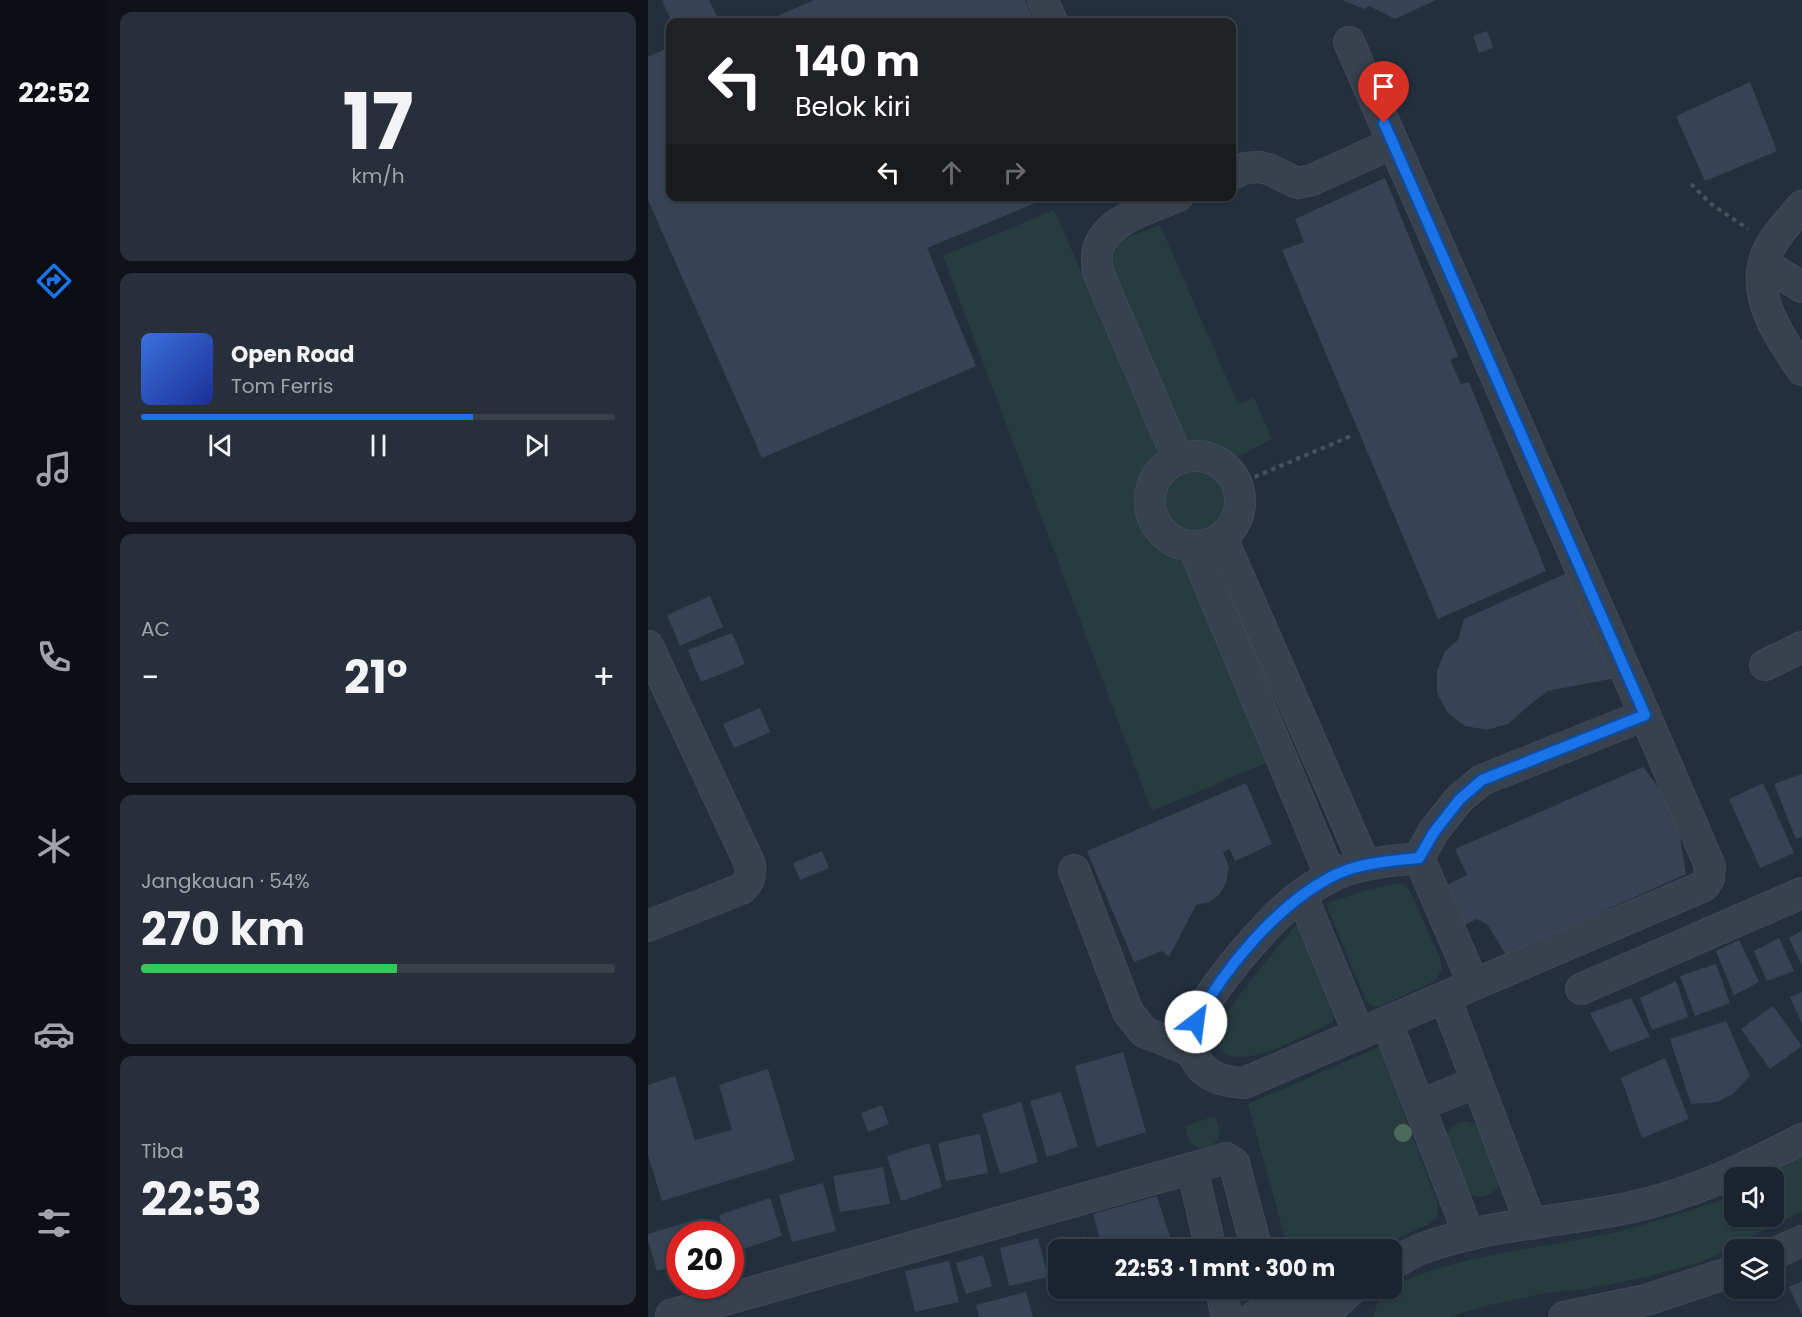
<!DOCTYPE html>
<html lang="id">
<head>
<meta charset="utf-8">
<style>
	body { margin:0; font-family:Poppins,sans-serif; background:#282f3a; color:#f1f3f6; height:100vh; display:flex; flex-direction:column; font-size:22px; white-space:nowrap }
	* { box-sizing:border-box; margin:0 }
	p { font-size:20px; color:#a0a4aa }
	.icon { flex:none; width:33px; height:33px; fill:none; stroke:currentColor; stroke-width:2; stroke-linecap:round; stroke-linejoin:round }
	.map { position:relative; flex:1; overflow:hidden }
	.details { display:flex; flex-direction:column; gap:12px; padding:12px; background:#0f1319; width:540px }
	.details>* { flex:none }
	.banner { position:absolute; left:18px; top:18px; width:570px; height:183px; border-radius:12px; box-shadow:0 2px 4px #0004,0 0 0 2px #39404a; background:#202124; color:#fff; overflow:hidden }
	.controls { position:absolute; left:1076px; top:1167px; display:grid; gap:12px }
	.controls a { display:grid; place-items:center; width:60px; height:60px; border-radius:12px; background:#1b232e; box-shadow:0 2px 4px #0004,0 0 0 2px #39404a; font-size:30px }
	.speed { position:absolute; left:18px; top:1221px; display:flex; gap:12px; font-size:30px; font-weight:700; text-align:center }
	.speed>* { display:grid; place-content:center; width:78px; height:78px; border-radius:50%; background:#1b232e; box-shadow:0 2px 4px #0004,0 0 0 2px #39404a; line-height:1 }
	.speed .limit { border:9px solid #d22; background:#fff; color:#111 }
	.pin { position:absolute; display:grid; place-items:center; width:51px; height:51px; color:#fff; margin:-62px -26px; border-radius:50% 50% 50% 0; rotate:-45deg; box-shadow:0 0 6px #0007 }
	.pin .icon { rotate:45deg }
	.me { position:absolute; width:66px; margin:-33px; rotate:30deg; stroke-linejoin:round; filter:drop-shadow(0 0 4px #0008) }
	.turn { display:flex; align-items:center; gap:21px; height:126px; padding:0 30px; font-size:27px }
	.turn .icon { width:78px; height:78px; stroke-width:2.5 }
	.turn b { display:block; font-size:42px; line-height:51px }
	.lanes { display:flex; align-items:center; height:57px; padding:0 30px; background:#0003; justify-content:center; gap:30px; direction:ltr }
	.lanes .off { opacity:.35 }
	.big { font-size:45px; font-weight:700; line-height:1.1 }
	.details .tile { flex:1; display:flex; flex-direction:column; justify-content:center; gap:9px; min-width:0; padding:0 21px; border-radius:12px; background:#282f3a }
	.details .dial { align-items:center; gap:0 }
	.dial b { font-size:78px; line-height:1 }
	.song { display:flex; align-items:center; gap:18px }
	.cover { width:72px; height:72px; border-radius:9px; background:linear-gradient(135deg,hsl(220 70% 55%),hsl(230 70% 35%)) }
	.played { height:6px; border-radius:3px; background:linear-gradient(90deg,#1a73e8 70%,#39404a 70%) }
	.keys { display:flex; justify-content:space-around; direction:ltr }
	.heat { display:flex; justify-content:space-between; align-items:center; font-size:33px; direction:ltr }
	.charge { height:9px; border-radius:4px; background:linear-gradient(90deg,#34c759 54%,#39404a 0) }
	.trip { position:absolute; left:400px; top:1239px; width:354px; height:60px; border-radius:12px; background:#1b232e; box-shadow:0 2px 4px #0004,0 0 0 2px #39404a; font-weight:700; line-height:60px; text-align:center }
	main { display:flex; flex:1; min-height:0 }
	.dock { display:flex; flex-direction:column; width:108px; justify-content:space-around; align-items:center; background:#0b0e12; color:#a0a4aa }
	.dock .icon { width:42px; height:42px }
	.dock .current { color:#1a73e8 }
	.dock b { font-size:27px; color:#f1f3f6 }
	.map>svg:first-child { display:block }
	.green { fill:#263c3f }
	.building { fill:#364354 }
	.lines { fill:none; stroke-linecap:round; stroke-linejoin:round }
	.minor-casing { stroke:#414a57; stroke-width:32 }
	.path { stroke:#3f5557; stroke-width:4; stroke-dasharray:4.5 4.5; stroke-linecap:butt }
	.minor { stroke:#38414e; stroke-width:30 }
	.tree { fill:#4b6a5d }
	.route-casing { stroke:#114b97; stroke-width:15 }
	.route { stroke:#1a73e8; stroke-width:10 }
</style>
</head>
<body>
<main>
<nav class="dock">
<b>22:52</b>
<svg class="icon current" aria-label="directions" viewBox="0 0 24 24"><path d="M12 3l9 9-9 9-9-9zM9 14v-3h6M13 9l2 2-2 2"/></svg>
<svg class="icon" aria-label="music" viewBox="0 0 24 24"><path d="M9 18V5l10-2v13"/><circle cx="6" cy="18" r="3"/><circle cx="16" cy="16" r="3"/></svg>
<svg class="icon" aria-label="phone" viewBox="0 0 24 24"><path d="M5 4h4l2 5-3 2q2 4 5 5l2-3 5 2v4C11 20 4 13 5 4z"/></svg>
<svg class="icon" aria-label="climate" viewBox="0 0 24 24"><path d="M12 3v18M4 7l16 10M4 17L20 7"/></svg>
<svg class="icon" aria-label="car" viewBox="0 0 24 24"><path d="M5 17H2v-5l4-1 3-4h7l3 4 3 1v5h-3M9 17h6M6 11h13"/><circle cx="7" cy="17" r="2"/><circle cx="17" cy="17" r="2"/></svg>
<svg class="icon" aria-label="filters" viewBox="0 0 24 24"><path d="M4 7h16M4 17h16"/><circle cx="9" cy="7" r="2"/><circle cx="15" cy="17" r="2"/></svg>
</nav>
<section class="details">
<div class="tile dial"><b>17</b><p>km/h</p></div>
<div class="tile">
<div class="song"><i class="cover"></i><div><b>Open Road</b><p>Tom Ferris</p></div></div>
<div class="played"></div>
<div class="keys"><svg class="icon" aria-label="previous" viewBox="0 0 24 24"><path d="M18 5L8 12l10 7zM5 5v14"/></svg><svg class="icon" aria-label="pause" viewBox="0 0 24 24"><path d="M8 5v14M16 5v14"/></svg><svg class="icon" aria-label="next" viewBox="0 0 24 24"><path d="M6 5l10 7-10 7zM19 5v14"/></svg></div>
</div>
<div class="tile"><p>AC</p>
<div class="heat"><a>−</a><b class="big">21°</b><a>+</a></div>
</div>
<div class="tile"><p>Jangkauan · 54%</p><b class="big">270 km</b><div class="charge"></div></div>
<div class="tile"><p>Tiba</p><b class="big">22:53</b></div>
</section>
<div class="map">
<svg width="1154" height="1317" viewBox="0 0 1154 1317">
	<rect width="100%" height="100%" fill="#242f3e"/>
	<g class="green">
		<path d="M406,210L509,442C511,459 496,472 494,489C491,512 503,542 522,555C528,560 536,562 543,565L546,571L618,763L504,811L295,256Z"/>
		<path d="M512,225L590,404L606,397L624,439L588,458L573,448L541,444L536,437L463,265C467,236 488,235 512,225Z"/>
		<circle cx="546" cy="501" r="33"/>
		<polygon points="752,883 761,890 792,957 794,969 787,981 733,1006 726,1007 718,1001 678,904 721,889"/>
		<path d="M649,926L652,929L686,1018L685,1022C663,1032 588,1076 572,1048C569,1041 567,1033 570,1026C573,1019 579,1013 583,1007C602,979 625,954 645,928Z"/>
		<polygon points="731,1047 790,1204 789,1218 779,1225 726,1249 640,1249 600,1104"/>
		<path d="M567,1116C569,1122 572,1128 571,1135C570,1144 557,1151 548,1147C541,1144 538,1133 537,1126Z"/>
		<path d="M818,1121L830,1125L852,1183C846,1195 835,1200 822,1195L798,1140C799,1128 807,1123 818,1121Z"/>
		<path d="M1154,1157V1211L1054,1262L1002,1276L946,1288L898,1293L837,1306L801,1317H726C727,1312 728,1304 731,1300C763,1260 903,1247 954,1235C999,1225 1043,1211 1086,1195V1216H1125V1178L1118,1177Z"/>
	</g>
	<g class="building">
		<polygon points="17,0 61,0 72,22 24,22 14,1"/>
		<polygon points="166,0 377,0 386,22 116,22"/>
		<polygon points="694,0 788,0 747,19 721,6 716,9"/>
		<polygon points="839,31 845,48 831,53 825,36"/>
		<polygon points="22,47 22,196 404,196 279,248 328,366 114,458 0,200 0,57"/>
		<polygon points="1102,82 1129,151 1057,181 1028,116"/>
		<polygon points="737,178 810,356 802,360 813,384 821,382 898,571 790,619 634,250 656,242 647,219"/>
		<polygon points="921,572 967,678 900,691 884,703 860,724 839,730 817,726 799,712 789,693 789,671 797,651 810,640 816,619"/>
		<polygon points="62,596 75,627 32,646 19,615"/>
		<polygon points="84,633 97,664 53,682 40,650"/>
		<polygon points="112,708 122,732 86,748 75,724"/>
		<polygon points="995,767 1020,800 1032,838 1038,874 858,955 840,925 829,919 816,925 802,905 799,885 819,875 807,849"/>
		<polygon points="1154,774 1154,837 1148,839 1126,784"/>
		<polygon points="598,783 624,844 587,861 582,849 575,852 581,867 578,883 571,895 561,902 548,905 521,957 514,951 486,962 439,851"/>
		<polygon points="1115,783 1146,853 1112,868 1081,799"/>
		<polygon points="174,851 181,868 152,880 145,863"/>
		<polygon points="1154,931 1154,966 1141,938"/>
		<polygon points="1131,938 1146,971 1119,981 1106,951"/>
		<polygon points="1091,940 1111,982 1086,995 1068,951"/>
		<polygon points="1068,964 1082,1003 1047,1016 1032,976"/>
		<polygon points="1028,981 1040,1017 1004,1030 992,998"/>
		<polygon points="1154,992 1154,1024 1142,997"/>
		<polygon points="983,998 1002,1037 962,1052 942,1013"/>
		<polygon points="1125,1006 1154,1046 1122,1069 1093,1029"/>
		<polygon points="1078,1021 1102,1076 1085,1094 1069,1102 1043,1104 1022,1039"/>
		<polygon points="475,1052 498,1132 449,1147 427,1066"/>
		<polygon points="1017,1058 1041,1119 994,1138 973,1078"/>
		<polygon points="120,1069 147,1160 14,1201 0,1155 0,1085 27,1076 47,1140 84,1130 71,1085"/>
		<polygon points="413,1092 430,1147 399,1157 382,1101"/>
		<polygon points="373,1102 390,1162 352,1174 334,1114"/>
		<polygon points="234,1105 241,1124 220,1132 213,1113"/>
		<polygon points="332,1134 340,1173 298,1181 290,1143"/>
		<polygon points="281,1143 294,1187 253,1201 239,1156"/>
		<polygon points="235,1167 242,1204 192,1212 185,1176"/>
		<polygon points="175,1183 188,1231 144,1242 131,1195"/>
		<polygon points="509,1196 525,1247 518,1250 455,1250 445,1214"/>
		<polygon points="122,1198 134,1236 83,1253 82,1234 77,1234 71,1215"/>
		<polygon points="54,1218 59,1234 32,1234 32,1265 9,1271 0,1241 0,1234"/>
		<polygon points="437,1236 440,1250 411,1250 410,1264 405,1244"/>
		<polygon points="390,1238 400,1277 361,1286 352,1248"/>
		<polygon points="335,1255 344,1286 318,1294 308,1263"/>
		<polygon points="301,1261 311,1302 267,1312 257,1271"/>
		<polygon points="1154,1281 1154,1315 1141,1287"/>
		<polygon points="378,1292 385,1317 331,1317 328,1305"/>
	</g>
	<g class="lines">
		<defs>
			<g id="minor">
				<polyline points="395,0 404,22"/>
				<polyline points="701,42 997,715 834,780 811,799 785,832 771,858"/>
				<polyline points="584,174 597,168 612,167 623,170 649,183 664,180 745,143"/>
				<path d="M1154,206C1144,218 1133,229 1125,242C1096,287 1129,333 1154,370"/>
				<polyline points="1116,264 1154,287"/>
				<circle cx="547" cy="501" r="45"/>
				<path d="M530,459L450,272C449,265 448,256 450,249C460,218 504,208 530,196"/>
				<polyline points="574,538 717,865"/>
				<polyline points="545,546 683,877"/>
				<path d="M0,646L102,864C103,876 102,881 93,889L0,926"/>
				<polyline points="1117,665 1154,647"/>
				<polyline points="426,870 480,1012 496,1032 543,1051"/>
				<polyline points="654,896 711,1034"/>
				<path d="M826,985L771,858C742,861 709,863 682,877C660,888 637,907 621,924C599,947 544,1010 542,1040C541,1046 544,1053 547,1058C557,1078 575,1081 596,1083L1056,886L1061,878L1062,866L997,715"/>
				<polyline points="933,989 1154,893"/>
				<polyline points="797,997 883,1224"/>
				<polyline points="739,1023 821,1235"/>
				<polyline points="772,1105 829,1082"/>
				<polyline points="563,1250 544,1168 578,1158 586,1163 609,1250"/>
				<polyline points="1125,1254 1154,1241"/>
				<path d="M744,1264C753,1259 763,1253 773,1249C839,1224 911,1222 980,1208C1044,1194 1096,1169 1154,1139"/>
				<polyline points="572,1288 579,1317"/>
				<polyline points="23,1315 544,1168"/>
				<path d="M606,1317C625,1310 644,1312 663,1317"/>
				<polyline points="673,1317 705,1288"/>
				<polyline points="916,1317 998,1300 1086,1271"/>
			</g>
		</defs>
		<use href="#minor" class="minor-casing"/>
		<g class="path">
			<polyline points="1043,184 1063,204 1100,229"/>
			<polyline points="590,484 703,436"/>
		</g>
		<use href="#minor" class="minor"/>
	</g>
	<circle class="tree" cx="755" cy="1133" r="9"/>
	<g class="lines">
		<defs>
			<path id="route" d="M548,1022C575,969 629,906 681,878C708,863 741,861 771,858L786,832L812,799L834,780L997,715L736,123"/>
		</defs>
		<use href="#route" class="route-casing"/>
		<use href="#route" class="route"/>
	</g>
</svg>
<div class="controls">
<a><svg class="icon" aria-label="sound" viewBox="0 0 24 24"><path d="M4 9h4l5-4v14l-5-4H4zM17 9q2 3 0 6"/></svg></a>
<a><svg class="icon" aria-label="layers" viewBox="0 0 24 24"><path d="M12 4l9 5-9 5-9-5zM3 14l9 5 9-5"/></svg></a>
</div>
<div class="speed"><div class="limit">20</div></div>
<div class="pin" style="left:736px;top:123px;background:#d93025"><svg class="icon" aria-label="arrive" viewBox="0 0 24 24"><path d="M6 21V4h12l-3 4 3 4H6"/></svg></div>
<svg class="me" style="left:548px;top:1022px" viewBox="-20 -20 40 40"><circle r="19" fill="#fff"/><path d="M0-13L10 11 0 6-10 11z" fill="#1a73e8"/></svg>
<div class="trip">22:53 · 1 mnt · 300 m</div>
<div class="banner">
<div class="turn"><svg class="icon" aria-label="left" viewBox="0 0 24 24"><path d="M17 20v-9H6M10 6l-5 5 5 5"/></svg><div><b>140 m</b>Belok kiri</div></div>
<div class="lanes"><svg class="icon" aria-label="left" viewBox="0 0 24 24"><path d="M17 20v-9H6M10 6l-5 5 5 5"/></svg><svg class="icon off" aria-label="ahead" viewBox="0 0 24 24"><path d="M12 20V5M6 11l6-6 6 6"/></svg><svg class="icon off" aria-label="right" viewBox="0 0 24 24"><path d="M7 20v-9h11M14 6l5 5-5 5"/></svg></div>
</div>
</div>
</main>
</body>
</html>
